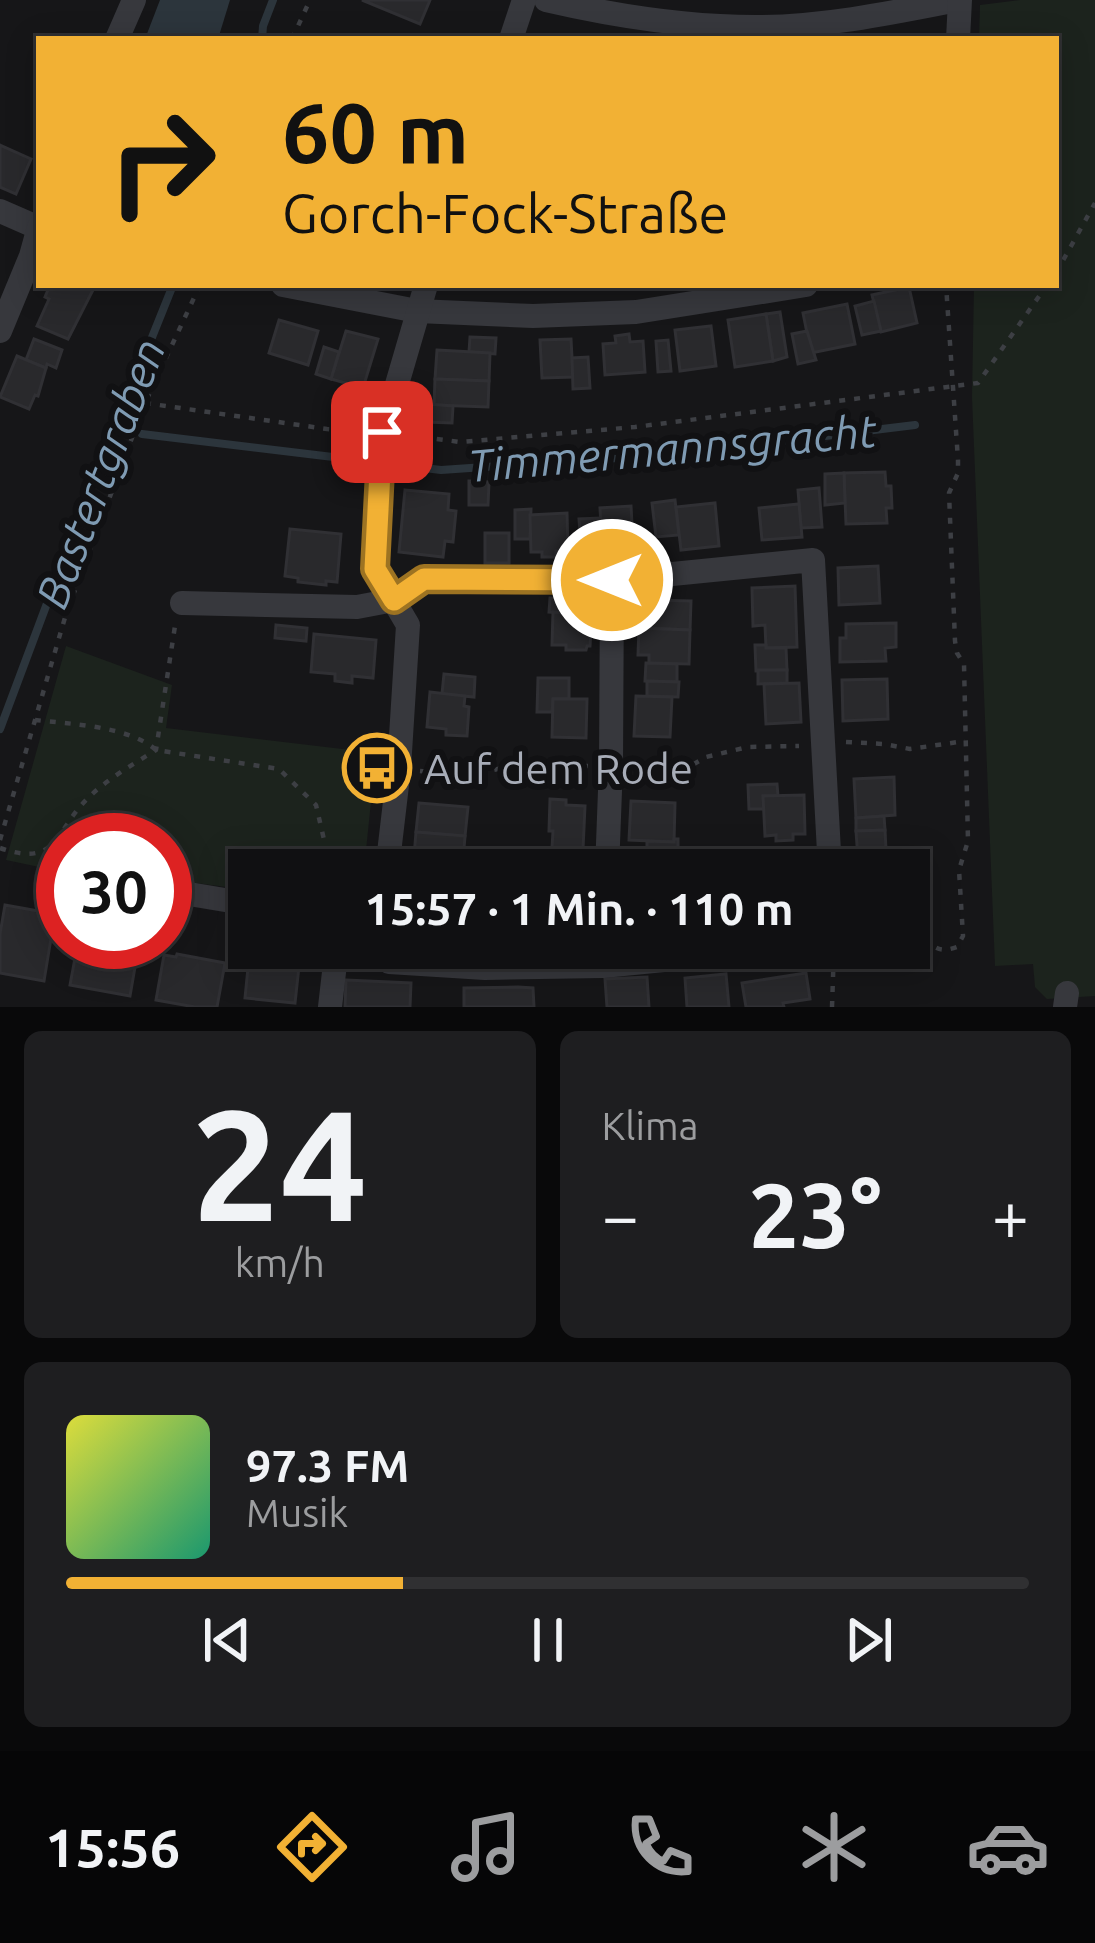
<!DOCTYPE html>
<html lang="de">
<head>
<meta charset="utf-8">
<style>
	body { margin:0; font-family:Ubuntu,sans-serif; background:#1e1e20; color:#f1f3f6; height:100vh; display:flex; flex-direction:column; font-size:45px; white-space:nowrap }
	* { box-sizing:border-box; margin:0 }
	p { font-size:39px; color:#9c9d9f }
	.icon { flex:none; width:66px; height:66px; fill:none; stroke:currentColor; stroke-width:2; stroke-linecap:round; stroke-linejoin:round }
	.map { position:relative; height:1007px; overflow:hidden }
	.details { display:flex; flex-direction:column; gap:24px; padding:24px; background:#09090a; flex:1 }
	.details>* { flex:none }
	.guide { position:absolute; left:36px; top:36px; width:1023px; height:252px; border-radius:0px; box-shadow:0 6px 30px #0003,0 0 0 3px #303032; background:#f2b134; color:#111; overflow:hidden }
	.speed { position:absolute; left:36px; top:813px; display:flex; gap:24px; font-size:60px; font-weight:700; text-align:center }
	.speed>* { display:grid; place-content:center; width:156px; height:156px; border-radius:50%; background:#101012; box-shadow:0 6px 30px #0003,0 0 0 3px #303032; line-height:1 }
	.speed .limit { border:18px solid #d22; background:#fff; color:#111 }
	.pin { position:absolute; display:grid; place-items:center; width:102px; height:102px; color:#fff; margin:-51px; border-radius:24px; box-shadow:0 6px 18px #0006 }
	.me { position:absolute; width:132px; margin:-66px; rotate:270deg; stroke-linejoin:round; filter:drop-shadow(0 0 9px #0008) }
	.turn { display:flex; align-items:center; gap:42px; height:252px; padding:0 48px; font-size:54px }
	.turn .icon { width:156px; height:156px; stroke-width:2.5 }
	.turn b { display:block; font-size:84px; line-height:102px }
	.big { font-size:90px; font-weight:700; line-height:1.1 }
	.details .tile { flex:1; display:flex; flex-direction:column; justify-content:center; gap:18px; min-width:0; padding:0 42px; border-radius:18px; background:#1e1e20 }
	.details .dial { align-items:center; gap:0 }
	.dial b { font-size:156px; line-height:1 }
	.song { display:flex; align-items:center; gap:36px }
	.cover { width:144px; height:144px; border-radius:18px; background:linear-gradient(135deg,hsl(60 70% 55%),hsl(160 70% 35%)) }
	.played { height:12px; border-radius:6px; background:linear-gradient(90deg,#f2b134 35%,#303032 35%) }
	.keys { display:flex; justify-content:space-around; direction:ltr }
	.heat { display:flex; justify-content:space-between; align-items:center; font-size:66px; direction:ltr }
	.details .tiles { flex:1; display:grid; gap:24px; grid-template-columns:1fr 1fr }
	.tile:last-child { grid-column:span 2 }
	.trip { position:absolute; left:228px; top:849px; width:702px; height:120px; border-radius:0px; background:#101012; box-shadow:0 6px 30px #0003,0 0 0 3px #303032; font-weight:700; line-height:120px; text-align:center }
	.tabs { display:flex; height:192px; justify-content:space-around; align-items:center; background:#060607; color:#9c9d9f }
	.tabs .icon { width:84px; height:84px }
	.tabs .active { color:#f2b134 }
	.tabs b { font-size:54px; color:#f1f3f6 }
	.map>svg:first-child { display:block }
	.green { fill:#1c231d }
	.water { fill:#2c353c }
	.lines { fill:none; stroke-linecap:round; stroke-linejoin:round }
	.stream { stroke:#2c353c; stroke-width:8 }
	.building { fill:#29292c; stroke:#303034; stroke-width:3 }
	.path { stroke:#3d3f44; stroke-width:4.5; stroke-dasharray:6 9; stroke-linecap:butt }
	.street { stroke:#37383d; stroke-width:24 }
	.route-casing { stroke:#9d7322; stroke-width:30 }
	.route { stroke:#f2b134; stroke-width:21 }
	.labels { text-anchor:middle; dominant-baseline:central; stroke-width:12; stroke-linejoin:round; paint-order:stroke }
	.poi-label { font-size:42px; fill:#a8adb8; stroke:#111113; text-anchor:start }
	.water-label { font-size:45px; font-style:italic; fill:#7f9bb3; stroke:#111113 }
</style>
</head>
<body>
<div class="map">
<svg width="1095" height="1007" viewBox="0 0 1095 1007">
	<rect width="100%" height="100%" fill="#161618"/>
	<g class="green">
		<polygon points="1020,0 1095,0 1095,996 1047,999 1035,987 1033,964 995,966 972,397 974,285 1056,285 1056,39 979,39 980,5"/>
		<polygon points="66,646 172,685 166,728 376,753 364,870 249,870 249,890 165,879 165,840 63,840 63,872 6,860"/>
	</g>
	<polygon class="water" points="160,0 230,0 218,39 145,39"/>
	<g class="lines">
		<g class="stream">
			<polyline points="262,39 263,26 273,0"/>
			<polyline points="142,434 441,470 677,454 915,425"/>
			<polyline points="0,729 73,534 173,285"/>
		</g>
	</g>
	<g class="building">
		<polygon points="362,0 430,0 420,24"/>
		<polygon points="0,145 31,159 16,194 0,187"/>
		<polygon points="50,285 90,285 94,288 68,339 37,326 49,299 45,297"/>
		<polygon points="909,287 917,323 881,332 872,295"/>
		<polygon points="874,301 881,331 862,335 855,306"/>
		<polygon points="847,304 855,344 811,353 803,313"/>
		<polygon points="780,312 787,357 773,361 766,314"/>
		<polygon points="766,314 773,361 735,367 728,320"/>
		<polygon points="279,320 318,331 308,365 269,353"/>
		<polygon points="711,326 716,366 680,371 675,330"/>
		<polygon points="346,331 378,339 363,388 331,379"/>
		<polygon points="807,331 816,360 798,364 792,334"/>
		<polygon points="629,334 630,342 643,341 645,372 605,375 603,344 616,343 615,336"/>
		<polygon points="470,337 496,338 495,354 469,352"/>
		<polygon points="34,339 62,350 56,368 47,364 46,368 26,360"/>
		<polygon points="571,339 573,377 542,378 540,340"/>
		<polygon points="668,340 671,371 658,372 656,341"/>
		<polygon points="324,347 339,352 331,379 316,374"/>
		<polygon points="437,350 490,353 489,381 435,379"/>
		<polygon points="17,356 46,368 38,396 35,395 29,409 0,397"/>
		<polygon points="588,357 590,388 573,389 572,358"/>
		<polygon points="435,379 489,381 488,407 434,405"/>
		<polygon points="427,404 453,406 452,423 426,422"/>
		<polygon points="885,472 886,486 891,486 892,508 886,508 887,523 846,524 844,473"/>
		<polygon points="844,473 845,503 825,505 825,474"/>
		<polygon points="469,481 489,482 488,505 469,505"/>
		<polygon points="819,488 822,527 801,528 798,490"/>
		<polygon points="405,490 449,494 448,510 456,511 453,542 445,541 443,557 399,552"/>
		<polygon points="675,500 679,535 656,537 652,503"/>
		<polygon points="715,503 719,546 681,550 676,507"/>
		<polygon points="799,504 802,537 762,540 759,508"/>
		<polygon points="631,506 633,543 602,544 600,508"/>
		<polygon points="531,509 530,539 515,539 515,510"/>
		<polygon points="567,513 568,551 556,551 556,557 542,557 542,552 531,552 530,515"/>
		<polygon points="600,518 602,548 581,549 579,519"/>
		<polygon points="290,529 341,534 337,582 326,581 326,585 298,582 298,578 285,576"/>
		<rect x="485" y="533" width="24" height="30"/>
		<polygon points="878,566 880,603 839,605 838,568"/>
		<polygon points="795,586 797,647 766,648 765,625 753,626 752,588"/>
		<polygon points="550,598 581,600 581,614 549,612"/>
		<polygon points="649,600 691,601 690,630 648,628"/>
		<polygon points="553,612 592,614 590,646 587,646 586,650 566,650 566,645 552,645"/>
		<polygon points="896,623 896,647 885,648 886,661 840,662 840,638 846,638 846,624"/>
		<polygon points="276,625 307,628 306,641 275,638"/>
		<polygon points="639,628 690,630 689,664 649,663 649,655 638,655"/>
		<polygon points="314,634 376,640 373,678 352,676 352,683 335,681 335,674 311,672"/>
		<polygon points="755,645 766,645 766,648 786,648 787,670 756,671"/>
		<polygon points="646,663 677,664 677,682 645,681"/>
		<polygon points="758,670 787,670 787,683 758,684"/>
		<polygon points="444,674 475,677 474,697 442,694"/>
		<polygon points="538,678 569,678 569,699 553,699 552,712 537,712"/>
		<polygon points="887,679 888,719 843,721 842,680"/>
		<polygon points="647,681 679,682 678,697 647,696"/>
		<polygon points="799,683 801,722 766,724 764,684"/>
		<polygon points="430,692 465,696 464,706 469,707 467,736 446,735 446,729 427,727"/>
		<polygon points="636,696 672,697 670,737 634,736"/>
		<polygon points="553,699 587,699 586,738 552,737"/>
		<polygon points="894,777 895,815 856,818 854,779"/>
		<polygon points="777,784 778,796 763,796 764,809 749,809 748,785"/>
		<polygon points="804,795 805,834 793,834 793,840 776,841 776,835 765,836 763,796"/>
		<polygon points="550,799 566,800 566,805 585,806 583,849 552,848 553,831 549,831"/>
		<polygon points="631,801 675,803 674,842 629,840"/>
		<polygon points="419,803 468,807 465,836 416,832"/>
		<polygon points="884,816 885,830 856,831 856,818"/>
		<polygon points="885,830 886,850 898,850 898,857 858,859 856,831"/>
		<polygon points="416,832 465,836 463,861 414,857"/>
		<polygon points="674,839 678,839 678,859 647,858 647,841 674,842"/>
		<polygon points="552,848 574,849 573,870 552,869"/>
		<polygon points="898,857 898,870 858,870 858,859"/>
		<polygon points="5,905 55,914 44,981 0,973 0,934"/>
		<polygon points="78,942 104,942 138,950 130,996 70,985"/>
		<polygon points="250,948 301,948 295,1003 245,998"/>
		<polygon points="177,954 225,963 217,1007 195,1007 156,1000 164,955 176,957"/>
		<polygon points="806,973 810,999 783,1003 784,1007 746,1007 742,983"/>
		<polygon points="726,974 729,1007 687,1007 685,978"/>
		<polygon points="647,977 649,1007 607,1007 605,979"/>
		<polygon points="346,980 411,983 410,1007 345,1007"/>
		<polygon points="518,987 533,988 534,1007 464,1007 464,988"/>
	</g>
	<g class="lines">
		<g class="path">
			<polyline points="292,39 310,0"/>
			<polyline points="1056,273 1095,203"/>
			<polyline points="145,403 327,429 360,431"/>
			<polyline points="407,435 460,442 635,427 978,383 1047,285"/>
			<path d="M35,720C70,724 129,726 156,750L279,769L316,805L331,870"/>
			<polyline points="846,742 884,744 910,749 965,741"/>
			<polyline points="635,765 665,770 687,768 706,757 748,747 799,746"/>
			<polyline points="420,771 470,775 516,765 588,766"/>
			<polyline points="0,840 66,614 145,403 200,285"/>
			<path d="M0,848C58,868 54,832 87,799C107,779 132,765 156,750L175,626"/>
			<path d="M909,940H927C936,950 943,952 957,947L963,936L959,870L968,841L964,664L957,653L955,641L949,493L958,473V460L946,285"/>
			<polyline points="832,1007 834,948"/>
		</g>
		<g class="street">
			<path d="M546,0C615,16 684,27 756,27C823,27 891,13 957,0"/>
			<polyline points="117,39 134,0"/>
			<polyline points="511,39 524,0"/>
			<polyline points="958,39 960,0"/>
			<polyline points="0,211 39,228"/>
			<polyline points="283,285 417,311 533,316 636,312 806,285"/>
			<polyline points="0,331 31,256 39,227"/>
			<polyline points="182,603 357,607 394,600 424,579 612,580 813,560 830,870"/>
			<polyline points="387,870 399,768 408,625 375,569 383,432 426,285"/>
			<polyline points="607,870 611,764 612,580"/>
			<polyline points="165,890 249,904"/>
			<polyline points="374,948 389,962 485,968 603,966 785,948"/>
			<polyline points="330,1007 336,955 346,948"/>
			<polyline points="1065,1007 1067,993"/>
		</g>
	</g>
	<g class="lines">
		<defs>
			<polyline id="route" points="382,432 375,569 394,600 424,579 612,580"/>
		</defs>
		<use href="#route" class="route-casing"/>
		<use href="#route" class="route"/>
	</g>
	<defs>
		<symbol id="bus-ring" viewBox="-11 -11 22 22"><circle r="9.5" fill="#111113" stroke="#f2b134" stroke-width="1.5"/><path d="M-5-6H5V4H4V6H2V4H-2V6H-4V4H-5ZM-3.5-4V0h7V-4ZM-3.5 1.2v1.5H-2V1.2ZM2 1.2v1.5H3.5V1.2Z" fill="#f2b134"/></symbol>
	</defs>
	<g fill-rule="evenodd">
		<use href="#bus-ring" x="339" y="730" width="76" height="76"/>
	</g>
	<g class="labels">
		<g class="poi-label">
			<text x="424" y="768">Auf dem Rode</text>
		</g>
		<g class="water-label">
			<text transform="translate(672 448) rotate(-5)">Timmermannsgracht</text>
			<text transform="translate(100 473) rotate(-69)">Bastertgraben</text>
		</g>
	</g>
</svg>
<div class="speed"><div class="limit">30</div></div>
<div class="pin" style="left:382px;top:432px;background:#d93025"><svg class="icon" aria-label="arrive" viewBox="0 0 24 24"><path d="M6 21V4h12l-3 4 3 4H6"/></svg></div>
<svg class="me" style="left:612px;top:580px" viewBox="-20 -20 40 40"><circle r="17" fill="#f2b134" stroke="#fff" stroke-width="3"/><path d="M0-11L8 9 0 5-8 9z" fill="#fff"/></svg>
<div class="trip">15:57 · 1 Min. · 110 m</div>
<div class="guide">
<div class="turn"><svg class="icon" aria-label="right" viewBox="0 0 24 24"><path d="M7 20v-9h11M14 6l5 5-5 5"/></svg><div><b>60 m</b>Gorch-Fock-Straße</div></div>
</div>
</div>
<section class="details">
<div class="tiles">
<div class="tile dial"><b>24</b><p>km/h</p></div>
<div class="tile"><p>Klima</p>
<div class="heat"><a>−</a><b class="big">23°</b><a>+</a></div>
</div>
<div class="tile">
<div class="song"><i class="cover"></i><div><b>97.3 FM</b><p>Musik</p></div></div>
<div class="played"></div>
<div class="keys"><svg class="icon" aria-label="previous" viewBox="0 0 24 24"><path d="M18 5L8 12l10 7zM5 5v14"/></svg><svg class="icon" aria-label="pause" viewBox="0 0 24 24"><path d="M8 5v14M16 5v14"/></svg><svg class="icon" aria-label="next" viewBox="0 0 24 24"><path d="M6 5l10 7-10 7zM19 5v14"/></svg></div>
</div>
</div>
</section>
<nav class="tabs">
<b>15:56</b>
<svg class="icon active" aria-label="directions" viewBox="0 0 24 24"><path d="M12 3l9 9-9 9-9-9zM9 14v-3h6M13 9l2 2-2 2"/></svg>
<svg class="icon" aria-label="music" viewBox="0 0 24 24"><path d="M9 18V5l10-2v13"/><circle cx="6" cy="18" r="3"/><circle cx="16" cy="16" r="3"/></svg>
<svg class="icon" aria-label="phone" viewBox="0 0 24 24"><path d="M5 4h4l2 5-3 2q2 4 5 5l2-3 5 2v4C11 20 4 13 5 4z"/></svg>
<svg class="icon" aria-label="climate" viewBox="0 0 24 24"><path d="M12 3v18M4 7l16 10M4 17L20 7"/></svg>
<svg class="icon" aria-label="car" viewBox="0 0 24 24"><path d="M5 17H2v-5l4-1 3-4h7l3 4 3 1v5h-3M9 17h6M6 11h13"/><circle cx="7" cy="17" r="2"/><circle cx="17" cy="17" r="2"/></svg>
</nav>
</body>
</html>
